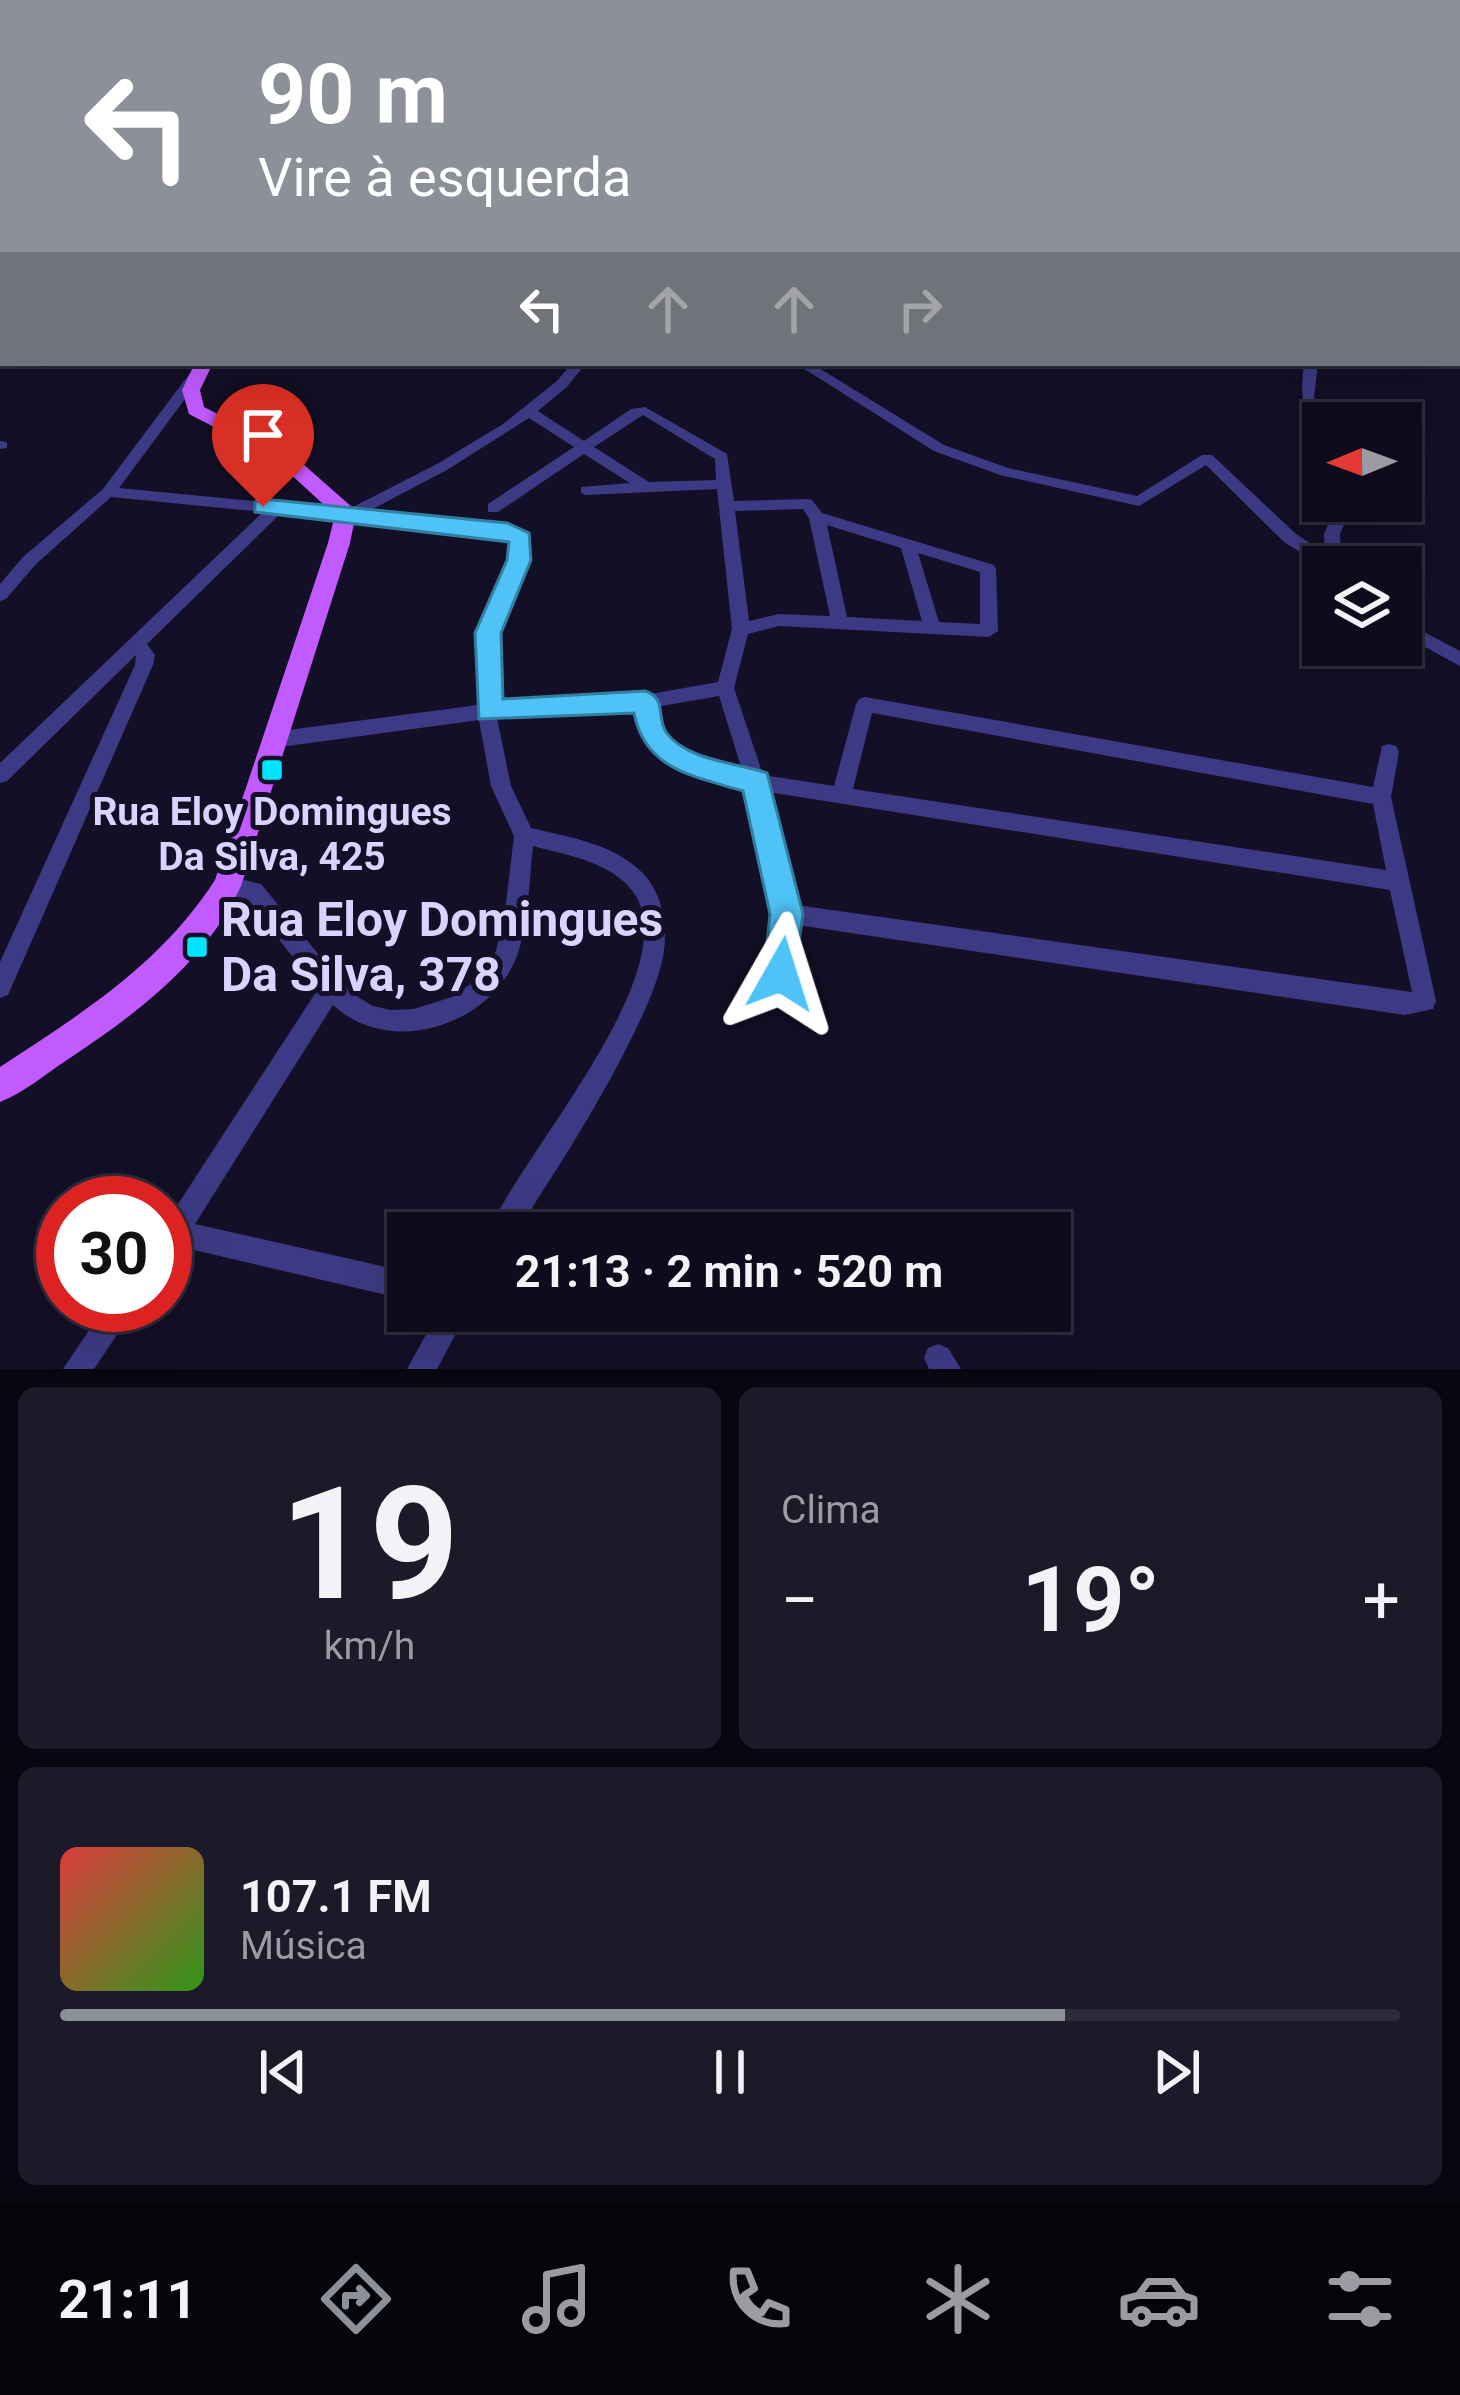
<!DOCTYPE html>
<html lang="pt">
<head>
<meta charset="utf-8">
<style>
	body { margin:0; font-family:Roboto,sans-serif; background:#1c1929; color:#f1f3f6; height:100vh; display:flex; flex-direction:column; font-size:45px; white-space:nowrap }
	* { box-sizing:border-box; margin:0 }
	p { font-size:39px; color:#9b9ba3 }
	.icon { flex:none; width:66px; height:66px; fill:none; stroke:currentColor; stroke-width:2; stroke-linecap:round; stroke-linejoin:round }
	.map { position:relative; height:1369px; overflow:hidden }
	.panel { display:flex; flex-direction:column; gap:18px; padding:18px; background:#08060f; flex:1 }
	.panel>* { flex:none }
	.guide { position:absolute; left:0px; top:0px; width:1461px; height:366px; box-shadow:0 12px 48px #0002,0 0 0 3px #2e2b3b; background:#8c9099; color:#fff; overflow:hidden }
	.needle { width:78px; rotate:269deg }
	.buttons { position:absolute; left:1302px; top:402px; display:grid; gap:24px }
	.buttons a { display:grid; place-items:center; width:120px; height:120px; border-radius:0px; background:#0e0b1c; box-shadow:0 12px 48px #0002,0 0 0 3px #2e2b3b; font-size:60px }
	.speed { position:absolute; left:36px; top:1176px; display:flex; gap:24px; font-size:60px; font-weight:700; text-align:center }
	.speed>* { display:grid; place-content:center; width:156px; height:156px; border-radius:50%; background:#0e0b1c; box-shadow:0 12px 48px #0002,0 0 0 3px #2e2b3b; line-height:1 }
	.speed .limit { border:18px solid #d22; background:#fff; color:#111 }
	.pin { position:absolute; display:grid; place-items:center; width:102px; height:102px; color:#fff; margin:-123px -51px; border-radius:50% 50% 50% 0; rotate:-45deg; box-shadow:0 0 12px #0007 }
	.pin .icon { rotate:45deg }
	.me { position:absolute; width:132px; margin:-66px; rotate:6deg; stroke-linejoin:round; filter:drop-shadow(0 0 9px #0008) }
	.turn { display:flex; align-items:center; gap:42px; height:252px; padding:0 60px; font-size:54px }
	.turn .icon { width:156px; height:156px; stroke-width:2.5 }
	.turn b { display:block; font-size:84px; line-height:102px }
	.lanes { display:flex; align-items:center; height:114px; padding:0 60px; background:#0003; justify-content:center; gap:60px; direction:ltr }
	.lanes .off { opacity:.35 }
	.big { font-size:90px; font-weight:700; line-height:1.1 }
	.panel .card { flex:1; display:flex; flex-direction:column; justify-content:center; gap:18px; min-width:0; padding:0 42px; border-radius:18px; background:#1c1929 }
	.panel .dial { align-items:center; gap:0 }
	.dial b { font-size:156px; line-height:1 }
	.song { display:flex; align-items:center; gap:36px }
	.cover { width:144px; height:144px; border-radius:18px; background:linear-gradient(135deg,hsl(0 70% 55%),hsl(110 70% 35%)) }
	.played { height:12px; border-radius:6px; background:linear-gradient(90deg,#8c9099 75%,#2e2b3b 75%) }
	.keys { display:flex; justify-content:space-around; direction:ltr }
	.heat { display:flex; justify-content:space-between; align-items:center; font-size:66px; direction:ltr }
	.panel .tiles { flex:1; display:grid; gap:18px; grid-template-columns:1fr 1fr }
	.card:last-child { grid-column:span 2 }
	.trip { position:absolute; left:387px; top:1212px; width:684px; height:120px; border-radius:0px; background:#0e0b1c; box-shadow:0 12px 48px #0002,0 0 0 3px #2e2b3b; font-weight:700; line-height:120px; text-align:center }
	.tab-bar { display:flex; height:192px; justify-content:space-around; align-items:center; background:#06040b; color:#9b9ba3 }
	.tab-bar .icon { width:84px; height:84px }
	.tab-bar .current { color:#8c9099 }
	.tab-bar b { font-size:54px; color:#f1f3f6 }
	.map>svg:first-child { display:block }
	.green { fill:#12302f }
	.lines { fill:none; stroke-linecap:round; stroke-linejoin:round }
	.minor { fill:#3d3a85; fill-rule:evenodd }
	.major { fill:#c25bff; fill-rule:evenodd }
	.route { fill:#4fc3f7; stroke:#337fa1; stroke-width:3 }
	.poi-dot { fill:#00e5ff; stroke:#130f26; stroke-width:4.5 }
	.labels { text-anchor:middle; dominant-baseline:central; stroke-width:10; stroke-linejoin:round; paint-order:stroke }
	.poi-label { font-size:39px; font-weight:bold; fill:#d9d4ff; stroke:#130f26 }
	.near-poi-label { font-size:48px; font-weight:bold; fill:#d9d4ff; stroke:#130f26; text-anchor:start }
</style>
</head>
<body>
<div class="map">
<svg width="1460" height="1369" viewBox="0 0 1460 1369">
	<rect width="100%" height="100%" fill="#130f26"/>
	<polygon class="green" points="43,0 557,0 36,3"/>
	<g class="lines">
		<g class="minor">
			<polygon points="947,0 956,0 959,3 950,3"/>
			<rect x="0" y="200" width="3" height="6"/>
			<polygon points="3,350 3,360 0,361 0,351"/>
			<path d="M572,363H586L567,387L538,411L584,441L631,409L645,407L727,454L734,501L807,499L812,500L822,513L994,565L996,569L998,631L989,637L779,626L748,634L734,688L763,775L834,786L856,704L859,699L865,697L1373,787L1382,746L1389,744L1396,746L1399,752L1391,797L1436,1001L1433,1009L1405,1015L797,925L789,983L781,986L773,983L770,975L776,914L748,788C695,774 655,768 638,710L497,718L511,786L531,828C570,837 620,845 647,878C664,899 668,931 663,957C656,990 640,1021 625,1051C593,1114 554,1173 516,1233H488C519,1157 680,980 637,898C618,863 567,855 533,846C529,882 529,922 517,956C490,1026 390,1058 333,1005L195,1224L408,1272V1300L181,1247L174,1257L165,1261V1224L318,989L248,900L220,893L216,886L220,879L227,876L261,884L332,971L358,997L373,1006L391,1010L414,1009L452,997L472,983L487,967L496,951L505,911L514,836L491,786L479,720L273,748L266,745L264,740L266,735L273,732L478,705C476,672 477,637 487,606C495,583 510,566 513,541L504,536L280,514L147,644L155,655L153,665L8,995L0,998V962L135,665L136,655L7,781L0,783V763L263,512L111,497L35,565L6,599L0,601V584L23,557L103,489L190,373L195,372L202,376L119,488L347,510L437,464L503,424L557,381ZM643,415L715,459L716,480L649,482L594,447ZM529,418L574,447L488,504V512H498L584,454L630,483L581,487V493L586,495L717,489L732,629L718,682L645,695L496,703C493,671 494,635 505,604C513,581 527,564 529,539L507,526L367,512L447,470ZM803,509L809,518L830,616L779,614L749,621L735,511ZM827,525L901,548L922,621L847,617ZM918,553L980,572V624L939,622ZM719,696L742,770C700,759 670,754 656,707ZM872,713L1373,804L1386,870L853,789ZM768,792L1390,890L1412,992L796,905Z"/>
			<polygon points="795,363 811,363 944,445 1008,468 1137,496 1202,455 1212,455 1296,534 1325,553 1324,534 1338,501 1354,501 1340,534 1342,567 1324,567 1284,542 1206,465 1139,506 1000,475 934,451"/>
			<path d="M1304,363H1318L1314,398L1326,423H1323V434C1299,415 1301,392 1304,363Z"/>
			<polygon points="0,441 7,442 7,448 0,449"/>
			<polygon points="1401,620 1460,651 1460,666 1401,634"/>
			<polygon points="106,1305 137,1305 94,1369 63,1369"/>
			<polygon points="439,1311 468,1311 437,1369 407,1369"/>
			<polygon points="938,1344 948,1348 961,1369 929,1369 924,1358 928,1348"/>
		</g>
		<g class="major">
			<polygon points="46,0 43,3 30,3 33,0"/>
			<polygon points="3,14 3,21 0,22 0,15"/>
			<path d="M195,363H213L200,390L204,407L286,449L353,508L356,513L350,543L241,886C206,963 132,1017 64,1062C43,1076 23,1093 0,1102V1067C81,1014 161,964 215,880L328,543L335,515L272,457L189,414L182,390Z"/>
		</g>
	</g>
	<path class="route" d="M263,499L507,523L529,533L531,560L501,633L503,699L645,691C667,698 656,716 666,732C685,760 737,763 767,773L803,914L793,986L781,991L769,986L764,974L770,914L743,791C694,776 645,770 634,713L479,719L475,633L507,560L509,542L255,512V502Z"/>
	<g class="poi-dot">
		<rect x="260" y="758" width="24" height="24" rx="6"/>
		<rect x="185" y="935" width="24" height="24" rx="6"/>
	</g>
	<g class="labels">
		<g class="poi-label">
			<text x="272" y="812">Rua Eloy Domingues<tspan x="272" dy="45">Da Silva, 425</tspan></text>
		</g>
		<g class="near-poi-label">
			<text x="221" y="919">Rua Eloy Domingues<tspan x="221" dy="55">Da Silva, 378</tspan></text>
		</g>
	</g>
</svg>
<div class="buttons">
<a><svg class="needle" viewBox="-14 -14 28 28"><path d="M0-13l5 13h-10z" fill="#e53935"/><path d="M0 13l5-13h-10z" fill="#9b9ba3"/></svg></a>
<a><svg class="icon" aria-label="layers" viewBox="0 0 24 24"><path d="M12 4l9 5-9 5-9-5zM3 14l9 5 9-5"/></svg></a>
</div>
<div class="speed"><div class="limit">30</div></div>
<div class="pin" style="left:263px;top:507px;background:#d93025"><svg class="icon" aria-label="arrive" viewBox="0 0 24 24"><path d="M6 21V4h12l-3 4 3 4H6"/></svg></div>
<svg class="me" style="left:781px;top:974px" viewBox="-20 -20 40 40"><path d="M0-17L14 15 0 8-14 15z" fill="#4fc3f7" stroke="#fff" stroke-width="4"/></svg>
<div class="trip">21:13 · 2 min · 520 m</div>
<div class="guide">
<div class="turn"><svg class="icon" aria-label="left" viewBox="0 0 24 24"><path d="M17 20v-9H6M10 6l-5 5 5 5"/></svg><div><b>90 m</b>Vire à esquerda</div></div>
<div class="lanes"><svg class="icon" aria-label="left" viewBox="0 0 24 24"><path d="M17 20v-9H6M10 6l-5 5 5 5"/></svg><svg class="icon off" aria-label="ahead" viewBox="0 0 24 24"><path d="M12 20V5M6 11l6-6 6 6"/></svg><svg class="icon off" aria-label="ahead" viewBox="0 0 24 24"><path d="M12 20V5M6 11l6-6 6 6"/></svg><svg class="icon off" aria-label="right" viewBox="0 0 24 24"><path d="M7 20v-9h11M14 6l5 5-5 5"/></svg></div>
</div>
</div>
<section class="panel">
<div class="tiles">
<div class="card dial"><b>19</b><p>km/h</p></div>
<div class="card"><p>Clima</p>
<div class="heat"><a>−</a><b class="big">19°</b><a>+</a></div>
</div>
<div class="card">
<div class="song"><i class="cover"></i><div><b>107.1 FM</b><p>Música</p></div></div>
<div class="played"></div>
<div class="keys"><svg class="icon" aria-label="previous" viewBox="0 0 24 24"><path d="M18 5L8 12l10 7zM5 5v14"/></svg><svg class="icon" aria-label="pause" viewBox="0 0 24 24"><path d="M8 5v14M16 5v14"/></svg><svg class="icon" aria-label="next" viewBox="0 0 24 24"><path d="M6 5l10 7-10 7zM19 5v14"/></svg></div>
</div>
</div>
</section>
<nav class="tab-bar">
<b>21:11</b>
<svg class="icon current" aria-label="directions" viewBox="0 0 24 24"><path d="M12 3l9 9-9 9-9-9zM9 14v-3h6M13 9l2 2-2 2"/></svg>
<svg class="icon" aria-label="music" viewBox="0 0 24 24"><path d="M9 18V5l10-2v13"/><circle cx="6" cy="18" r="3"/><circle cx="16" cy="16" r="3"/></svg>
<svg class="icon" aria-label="phone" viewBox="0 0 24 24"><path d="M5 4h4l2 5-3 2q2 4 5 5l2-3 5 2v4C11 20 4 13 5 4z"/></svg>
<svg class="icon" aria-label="climate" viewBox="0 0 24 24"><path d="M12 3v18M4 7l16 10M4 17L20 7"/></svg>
<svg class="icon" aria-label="car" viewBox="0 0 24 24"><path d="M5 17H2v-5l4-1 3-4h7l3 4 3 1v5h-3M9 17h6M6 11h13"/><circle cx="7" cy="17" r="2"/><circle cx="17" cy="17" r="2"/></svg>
<svg class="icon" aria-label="filters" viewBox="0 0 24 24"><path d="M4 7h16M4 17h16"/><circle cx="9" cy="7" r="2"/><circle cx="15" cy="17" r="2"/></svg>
</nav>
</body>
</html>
